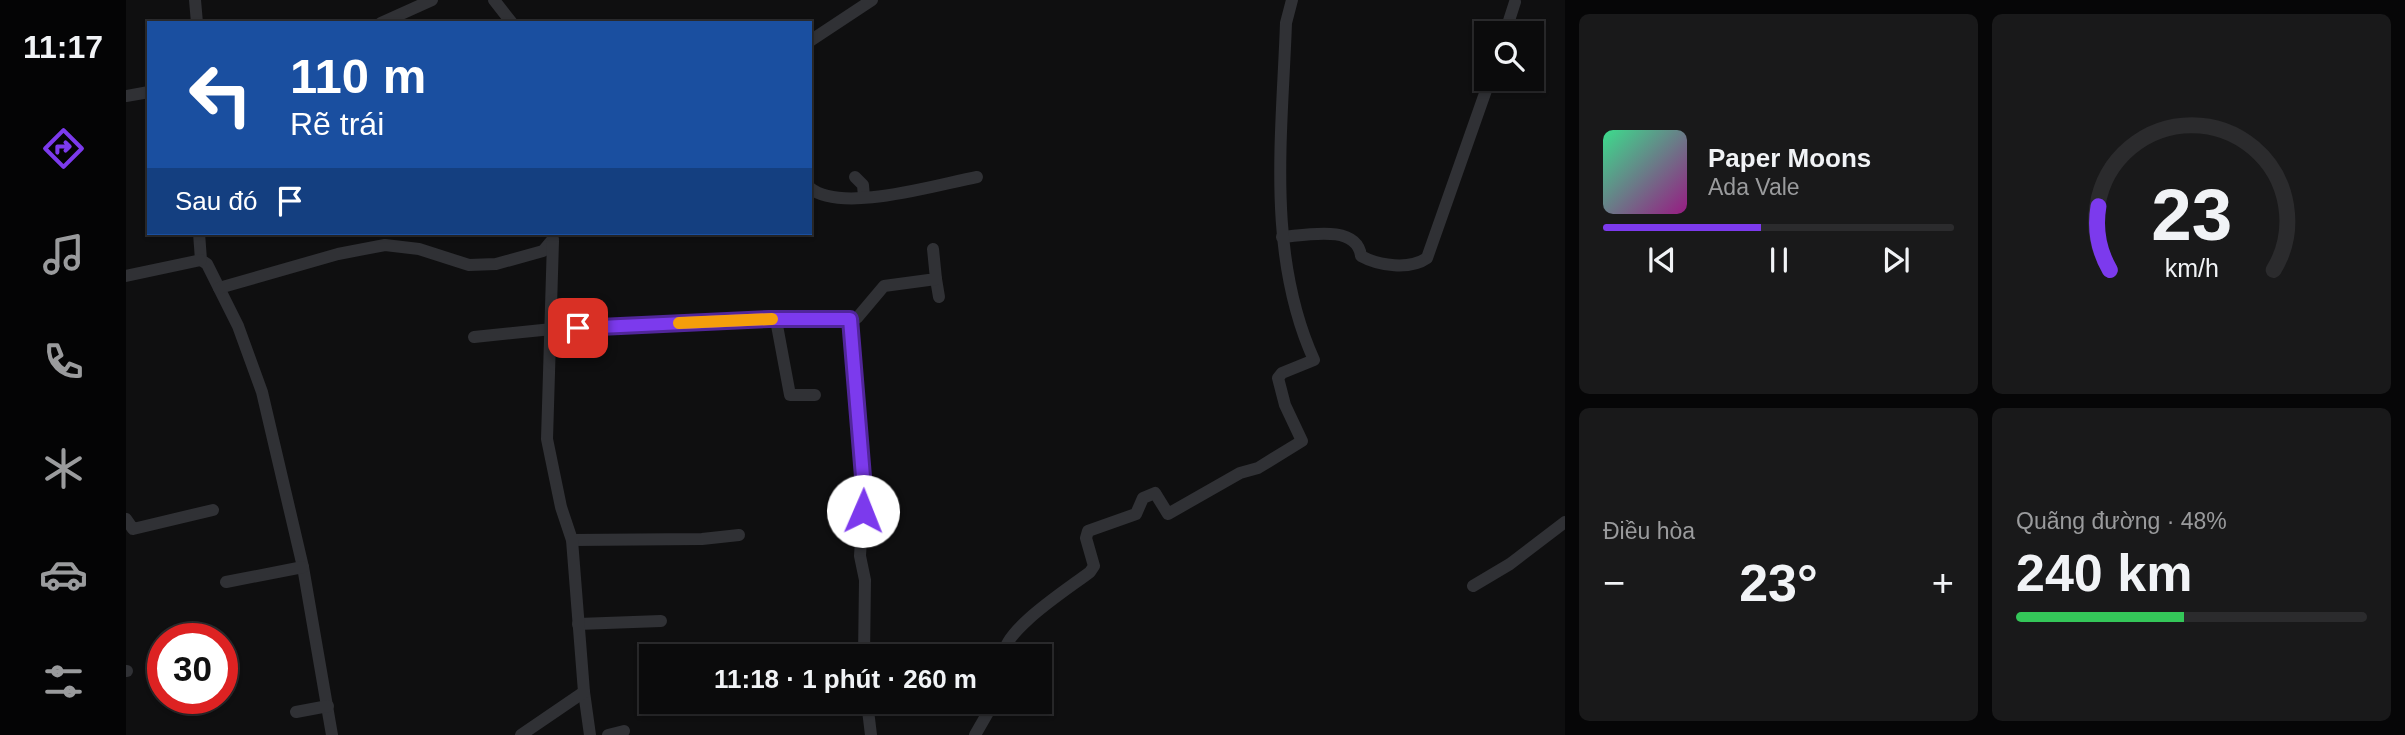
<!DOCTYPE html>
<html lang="vi">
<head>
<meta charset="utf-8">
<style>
	body { margin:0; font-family:Arial,sans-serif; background:#19191a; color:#f1f3f6; height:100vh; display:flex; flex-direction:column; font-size:26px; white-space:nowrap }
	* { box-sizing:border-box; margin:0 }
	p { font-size:23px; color:#9a9b9d }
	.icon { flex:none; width:38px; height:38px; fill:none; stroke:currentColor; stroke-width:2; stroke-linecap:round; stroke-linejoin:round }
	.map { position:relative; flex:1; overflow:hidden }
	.sheet { display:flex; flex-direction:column; gap:14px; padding:14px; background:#060607; width:840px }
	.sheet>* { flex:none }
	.banner { position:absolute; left:21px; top:21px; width:665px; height:214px; border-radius:0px; box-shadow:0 2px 5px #0004,0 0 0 2px #2b2b2d; background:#1a4fa0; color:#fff; overflow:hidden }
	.buttons { position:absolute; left:1348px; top:21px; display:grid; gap:14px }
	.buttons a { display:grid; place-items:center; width:70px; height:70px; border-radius:0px; background:#0b0b0c; box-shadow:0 2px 5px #0004,0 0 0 2px #2b2b2d; font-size:35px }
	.speed { position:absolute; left:21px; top:623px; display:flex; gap:14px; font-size:35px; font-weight:700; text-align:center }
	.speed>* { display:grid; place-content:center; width:91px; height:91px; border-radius:50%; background:#0b0b0c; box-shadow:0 2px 5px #0004,0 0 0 2px #2b2b2d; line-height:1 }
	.speed .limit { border:10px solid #d22; background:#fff; color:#111 }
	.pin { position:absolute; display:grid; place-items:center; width:60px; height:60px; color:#fff; margin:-30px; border-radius:14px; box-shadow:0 4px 10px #0006 }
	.me { position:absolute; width:77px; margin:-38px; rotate:1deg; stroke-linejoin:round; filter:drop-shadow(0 0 5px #0008) }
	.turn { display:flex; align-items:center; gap:24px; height:147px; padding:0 28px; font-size:32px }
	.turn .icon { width:91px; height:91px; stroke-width:2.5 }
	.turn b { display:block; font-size:49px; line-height:60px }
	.then { display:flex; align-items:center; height:66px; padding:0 28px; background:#0003; gap:14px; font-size:26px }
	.big { font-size:52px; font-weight:800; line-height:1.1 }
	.sheet .tile { flex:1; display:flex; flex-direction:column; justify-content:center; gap:10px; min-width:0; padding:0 24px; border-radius:10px; background:#19191a }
	.sheet .dial { align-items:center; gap:0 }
	.dial svg { height:182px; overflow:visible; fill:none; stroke:#2b2b2d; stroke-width:7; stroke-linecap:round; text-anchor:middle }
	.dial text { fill:#f1f3f6; stroke:none }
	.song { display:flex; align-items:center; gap:21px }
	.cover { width:84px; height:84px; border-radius:10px; background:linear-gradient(135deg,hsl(150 70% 55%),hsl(310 70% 35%)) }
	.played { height:7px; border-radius:4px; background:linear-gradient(90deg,#7c3aed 45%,#2b2b2d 45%) }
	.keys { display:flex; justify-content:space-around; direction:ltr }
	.heat { display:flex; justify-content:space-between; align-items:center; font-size:38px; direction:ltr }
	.charge { height:10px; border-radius:5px; background:linear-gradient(90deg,#34c759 48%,#2b2b2d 0) }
	.sheet .tiles { flex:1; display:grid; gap:14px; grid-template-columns:repeat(2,1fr) }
	.trip { position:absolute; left:513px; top:644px; width:413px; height:70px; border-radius:0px; background:#0b0b0c; box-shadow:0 2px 5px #0004,0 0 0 2px #2b2b2d; font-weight:800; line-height:70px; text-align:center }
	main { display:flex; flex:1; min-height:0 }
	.tab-bar { display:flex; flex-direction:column; width:126px; justify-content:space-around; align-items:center; background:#040405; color:#9a9b9d }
	.tab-bar .icon { width:49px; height:49px }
	.tab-bar .active { color:#7c3aed }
	.tab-bar b { font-size:32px; color:#f1f3f6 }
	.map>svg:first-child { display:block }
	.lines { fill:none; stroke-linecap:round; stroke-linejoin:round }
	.minor { stroke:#303135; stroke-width:12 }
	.route-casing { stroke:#51269a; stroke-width:18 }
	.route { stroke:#7c3aed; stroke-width:12 }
	.slow { stroke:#f59e0b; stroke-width:12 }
</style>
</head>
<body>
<main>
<nav class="tab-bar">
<b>11:17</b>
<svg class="icon active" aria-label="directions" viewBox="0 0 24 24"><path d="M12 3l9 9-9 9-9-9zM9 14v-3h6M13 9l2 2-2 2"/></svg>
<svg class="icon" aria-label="music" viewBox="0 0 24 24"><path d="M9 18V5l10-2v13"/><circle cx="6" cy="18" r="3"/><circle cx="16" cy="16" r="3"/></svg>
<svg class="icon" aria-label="phone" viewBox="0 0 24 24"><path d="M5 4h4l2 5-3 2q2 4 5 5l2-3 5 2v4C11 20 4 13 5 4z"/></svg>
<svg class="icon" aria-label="climate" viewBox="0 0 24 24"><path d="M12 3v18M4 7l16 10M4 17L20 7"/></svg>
<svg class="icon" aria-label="car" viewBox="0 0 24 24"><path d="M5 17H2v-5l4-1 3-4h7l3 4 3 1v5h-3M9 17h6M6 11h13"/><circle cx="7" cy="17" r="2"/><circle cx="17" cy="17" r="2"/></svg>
<svg class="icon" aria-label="filters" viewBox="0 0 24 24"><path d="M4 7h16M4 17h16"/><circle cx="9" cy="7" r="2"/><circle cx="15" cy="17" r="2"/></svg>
</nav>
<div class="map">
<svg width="1439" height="735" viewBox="0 0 1439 735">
	<rect width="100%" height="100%" fill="#0f0f10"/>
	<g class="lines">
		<g class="minor">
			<polyline points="69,0 71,23"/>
			<polyline points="368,0 386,23"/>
			<polyline points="255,23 306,0"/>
			<polyline points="1379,33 1389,2"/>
			<polyline points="684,41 746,0"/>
			<polyline points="0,96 23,92"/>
			<polyline points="729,177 737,185 738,197"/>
			<path d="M684,188C716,214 812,184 851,177"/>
			<polyline points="73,233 75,260 81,264 112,326 136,392 177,567 206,735"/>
			<path d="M1156,237C1181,235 1231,224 1235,256C1253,266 1284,270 1301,258L1364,79"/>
			<polyline points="0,276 75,260"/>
			<polyline points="810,279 813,297"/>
			<polyline points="93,288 212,254 259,245 293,249 343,265 370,264 417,251 427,239"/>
			<polyline points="724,319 738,489 734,556 739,580 738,656"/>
			<polyline points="650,320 731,318 758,286 810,279 807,249"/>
			<polyline points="348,337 426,329 650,320 664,395 689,395"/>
			<polyline points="0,519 7,529 87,510"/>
			<polyline points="446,540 576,539 613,535"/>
			<polyline points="100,582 177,567"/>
			<polyline points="1347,586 1384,564 1439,522"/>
			<polyline points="452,624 535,621"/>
			<path d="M878,656C875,631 945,587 964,572L968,566L960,538L962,531L1010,514L1017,498L1029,493L1042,514L1114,473L1132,468L1176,441L1159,405L1152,378L1156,373L1188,360C1140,254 1156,136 1160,23L1166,0"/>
			<polyline points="0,671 1,671"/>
			<polyline points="458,692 464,735"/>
			<polyline points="741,702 745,735"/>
			<polyline points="170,712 202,706"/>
			<polyline points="395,735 458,692 446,540 435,507 421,439 427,241"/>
			<polyline points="482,735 498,731"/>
			<polyline points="849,735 868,702"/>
		</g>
	</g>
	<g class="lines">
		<defs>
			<polyline id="route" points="452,328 643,319 724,319 738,489 737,511"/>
		</defs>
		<use href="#route" class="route-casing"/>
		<use href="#route" class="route"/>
		<polyline class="slow" points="553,323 646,319"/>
	</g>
</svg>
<div class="buttons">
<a><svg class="icon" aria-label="search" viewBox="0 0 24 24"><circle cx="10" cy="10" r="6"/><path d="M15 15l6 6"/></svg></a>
</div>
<div class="speed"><div class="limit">30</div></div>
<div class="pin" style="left:452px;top:328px;background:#d93025"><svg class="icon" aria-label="arrive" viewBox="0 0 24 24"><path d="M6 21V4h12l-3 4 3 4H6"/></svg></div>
<svg class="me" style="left:737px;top:511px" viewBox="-20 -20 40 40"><circle r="19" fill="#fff"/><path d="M0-13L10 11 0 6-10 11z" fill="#7c3aed"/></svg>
<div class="trip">11:18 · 1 phút · 260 m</div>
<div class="banner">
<div class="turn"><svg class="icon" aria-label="left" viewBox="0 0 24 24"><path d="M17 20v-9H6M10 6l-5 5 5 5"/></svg><div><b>110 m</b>Rẽ trái</div></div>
<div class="then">Sau đó<svg class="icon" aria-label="arrive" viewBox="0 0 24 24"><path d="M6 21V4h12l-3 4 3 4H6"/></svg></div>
</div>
</div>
<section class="sheet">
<div class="tiles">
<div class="tile">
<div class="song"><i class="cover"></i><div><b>Paper Moons</b><p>Ada Vale</p></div></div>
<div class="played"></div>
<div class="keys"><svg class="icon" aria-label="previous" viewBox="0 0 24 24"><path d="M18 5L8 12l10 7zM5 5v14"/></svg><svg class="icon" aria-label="pause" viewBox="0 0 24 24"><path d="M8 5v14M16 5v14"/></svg><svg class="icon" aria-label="next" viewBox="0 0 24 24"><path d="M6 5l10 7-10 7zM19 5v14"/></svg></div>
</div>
<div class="tile dial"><svg viewBox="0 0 100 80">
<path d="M14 69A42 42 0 1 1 86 69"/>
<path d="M14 69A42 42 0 0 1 9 41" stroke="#7c3aed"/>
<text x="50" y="56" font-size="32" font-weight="700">23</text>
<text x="50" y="72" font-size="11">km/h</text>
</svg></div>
<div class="tile"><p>Điều hòa</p>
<div class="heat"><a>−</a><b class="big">23°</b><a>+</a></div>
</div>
<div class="tile"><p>Quãng đường · 48%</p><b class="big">240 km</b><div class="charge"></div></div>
</div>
</section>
</main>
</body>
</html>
